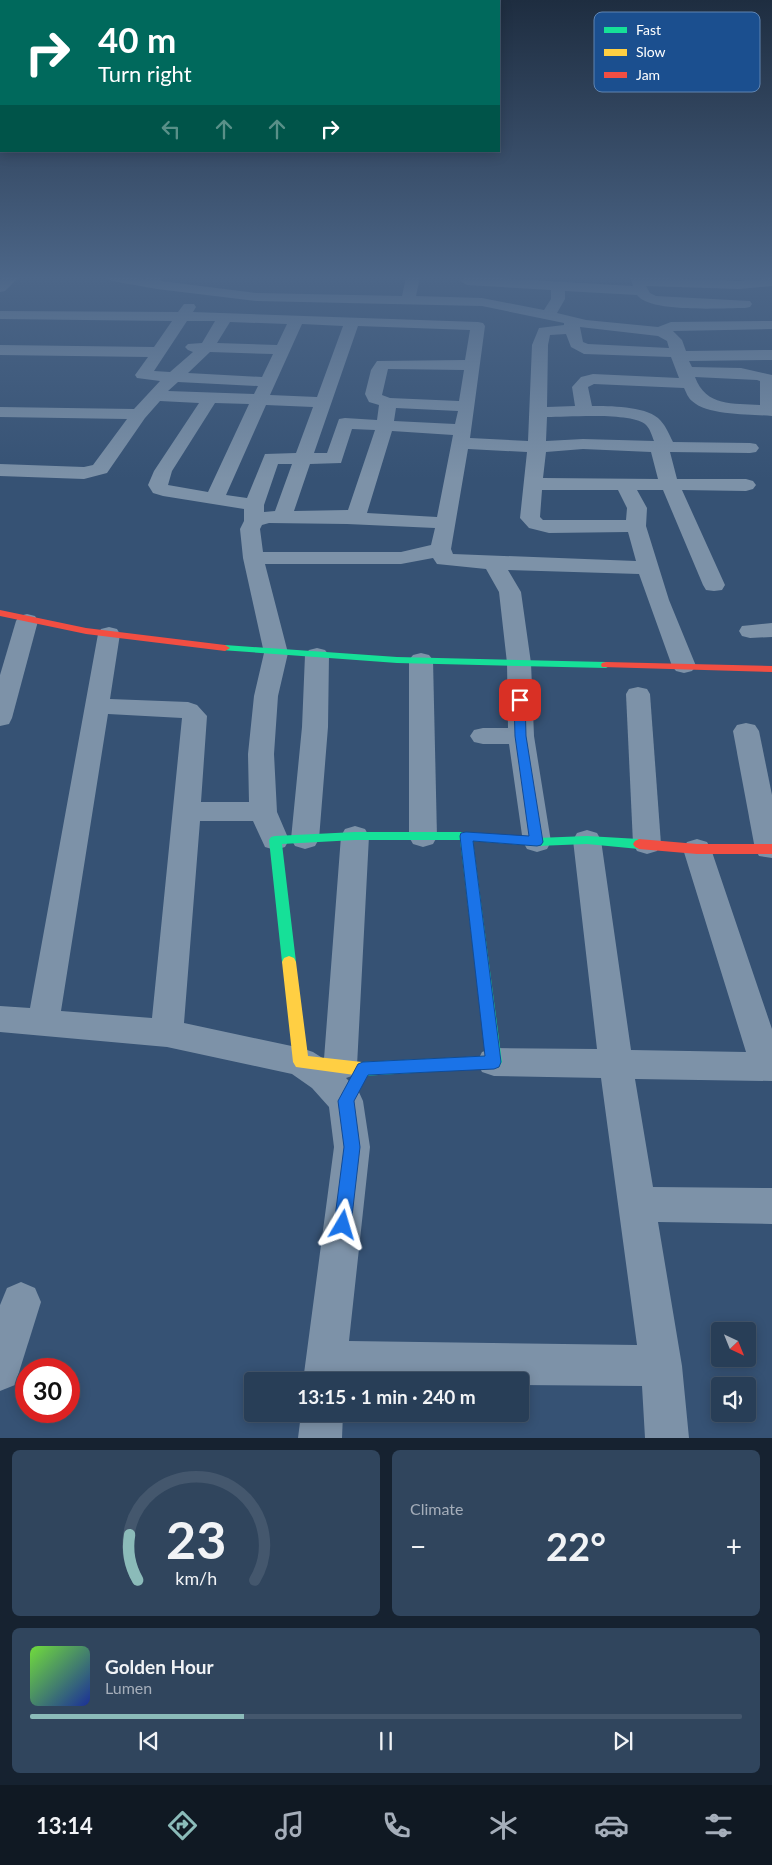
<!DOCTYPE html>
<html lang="en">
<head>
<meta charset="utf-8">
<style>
	body { margin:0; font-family:Lato,sans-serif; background:#30455d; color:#f1f3f6; height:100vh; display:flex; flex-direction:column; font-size:19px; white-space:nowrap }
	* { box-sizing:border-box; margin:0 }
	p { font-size:16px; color:#a5aeba }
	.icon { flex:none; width:28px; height:28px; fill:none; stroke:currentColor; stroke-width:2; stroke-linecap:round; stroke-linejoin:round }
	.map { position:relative; height:1438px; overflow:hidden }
	.panel { display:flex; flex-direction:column; gap:12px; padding:12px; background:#162230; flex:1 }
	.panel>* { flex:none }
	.guide { position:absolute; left:0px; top:0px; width:500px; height:152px; box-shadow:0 2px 12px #0003,0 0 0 1px #44576d; background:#00695c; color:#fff; overflow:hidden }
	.needle { width:32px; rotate:137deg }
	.tools { position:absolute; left:711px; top:1322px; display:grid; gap:10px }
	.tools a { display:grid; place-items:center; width:45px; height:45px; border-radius:5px; background:#283e57; box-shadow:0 2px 12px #0003,0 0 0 1px #44576d; font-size:25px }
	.speed { position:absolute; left:15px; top:1358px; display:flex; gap:10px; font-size:25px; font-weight:700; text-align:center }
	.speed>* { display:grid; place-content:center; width:65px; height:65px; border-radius:50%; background:#283e57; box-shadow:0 2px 12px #0003,0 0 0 1px #44576d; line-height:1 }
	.speed .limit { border:8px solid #d22; background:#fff; color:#111 }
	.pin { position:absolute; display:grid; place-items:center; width:42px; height:42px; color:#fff; margin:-21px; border-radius:10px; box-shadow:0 2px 8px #0006 }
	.me { position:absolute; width:55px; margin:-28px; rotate:7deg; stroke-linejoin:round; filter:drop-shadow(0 0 4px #0008) }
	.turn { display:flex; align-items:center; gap:18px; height:105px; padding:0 15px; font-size:22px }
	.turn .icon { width:65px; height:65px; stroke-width:2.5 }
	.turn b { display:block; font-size:35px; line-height:42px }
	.lanes { display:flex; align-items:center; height:48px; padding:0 15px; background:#0003; justify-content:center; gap:25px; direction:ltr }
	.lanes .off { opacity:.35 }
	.big { font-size:38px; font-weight:700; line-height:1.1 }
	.panel .card { flex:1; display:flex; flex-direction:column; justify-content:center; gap:8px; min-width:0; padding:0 18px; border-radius:8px; background:#30455d }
	.panel .dial { align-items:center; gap:0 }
	.dial svg { height:130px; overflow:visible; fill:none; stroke:#44576d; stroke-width:7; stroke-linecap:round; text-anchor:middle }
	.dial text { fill:#f1f3f6; stroke:none }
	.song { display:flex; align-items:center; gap:15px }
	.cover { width:60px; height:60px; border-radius:8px; background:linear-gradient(135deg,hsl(100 70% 55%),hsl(230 70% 35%)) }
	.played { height:5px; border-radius:2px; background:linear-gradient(90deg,#8bbbb9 30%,#44576d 30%) }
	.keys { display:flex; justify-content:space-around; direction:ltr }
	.heat { display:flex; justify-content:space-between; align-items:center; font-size:28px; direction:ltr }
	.panel .tiles { flex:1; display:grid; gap:12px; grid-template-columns:1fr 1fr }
	.card:last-child { grid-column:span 2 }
	.trip { position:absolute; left:244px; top:1372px; width:285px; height:50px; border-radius:5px; background:#283e57; box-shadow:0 2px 12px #0003,0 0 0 1px #44576d; font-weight:700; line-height:50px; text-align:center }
	.tab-bar { display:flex; height:80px; justify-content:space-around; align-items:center; background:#101923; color:#a5aeba }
	.tab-bar .icon { width:35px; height:35px }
	.tab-bar .current { color:#8bbbb9 }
	.tab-bar b { font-size:22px; color:#f1f3f6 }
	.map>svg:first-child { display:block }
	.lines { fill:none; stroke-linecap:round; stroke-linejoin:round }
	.street { fill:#7d92a8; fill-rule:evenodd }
	.fast { fill:#16e098; fill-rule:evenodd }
	.slow { fill:#ffcf43; fill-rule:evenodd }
	.jam { fill:#f24e42; fill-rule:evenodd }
	.route { fill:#1a73e8; stroke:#114b97 }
	.key { fill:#1b4f8f; stroke:#5f84b1; stroke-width:1 }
	.key-label { font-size:14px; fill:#fff }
</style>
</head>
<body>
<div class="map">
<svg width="772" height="1438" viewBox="0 0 772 1438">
	<rect width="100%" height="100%" fill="#365274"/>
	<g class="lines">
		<g class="street">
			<polygon points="3,277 19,277 5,291 0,292 0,281"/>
			<path d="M105,277L147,279L148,277H162L161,281L257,293L402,296L406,277H420L416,296L482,298L544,310L551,299V290L467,285L460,281L465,277H477L633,286L630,277L739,281L772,278V286L739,289L646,286L650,293L656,296L750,301L752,304L750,307L745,308C722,308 650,313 637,295L565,291V299L557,313L586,320L658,327L671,322L772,321V329L673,331L682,340L686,351L772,350V360L689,361L692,367L741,368L772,375V416C751,414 708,416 692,401C688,398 686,392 684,388L594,384L588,387L592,406C609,406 644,406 658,418C665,424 669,434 673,442L750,443L756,444L759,448L756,452L750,453L670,452L677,479H746L753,481L756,485L753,489L746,491L682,490L725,585L722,590L714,591L706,590L703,585L663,490H637L647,508L646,526L669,600L696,666L692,671L684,673L676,671L672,666L639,574L508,570L521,592L531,663L534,736L551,842L547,849L537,852L527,849L523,842L509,744H483L474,742L470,736L474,730L483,728H508L507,663L499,592L486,569L437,564L433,558L401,564H265L288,653L278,696L274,754L277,812L289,840L285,847L275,850L265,847L253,821H200L184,1023L301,1048L313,1052L324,1059L341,836L345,829L355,826L365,829L369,836L357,1066L352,1076L346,1078L358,1090L363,1101L370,1147L349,1341L637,1345L601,1078L494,1076L482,1072L477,1062L482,1052L494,1048L597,1049L573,840L577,833L587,830L597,833L601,840L631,1050L746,1052L683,849L687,842L697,839L707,842L711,849L772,1029V1081L635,1079L653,1187L772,1188V1224L658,1222L682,1366L689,1438H645L642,1386L520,1385V1381H303L334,1147L329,1107L312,1088L292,1074L167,1047L0,1032V1006L30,1008L98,634L101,629L109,627L117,629L120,634L110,699L188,702L197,705L207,716L201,802H249L248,754L254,696L264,653L243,558L240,529L244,521V509L163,496L153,493L148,485L154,471L199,403L160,401L145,418L107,473L84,479L0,476V464L84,467L93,465L127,419L0,417V407L134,409L160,381L137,378L135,375L148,357L0,355V345L154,347L172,321L0,319V311L178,312L184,304H194L196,307L193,312L478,322L483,323L485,326L470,438L528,441L532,345L539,328L564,325V323L482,306L257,301L157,289L112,281ZM187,321H215L202,343L188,344L185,347L188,350L193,352L170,372L154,371ZM230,322L287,324L277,345L217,343ZM302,324L343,326L317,397L270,395ZM358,326L470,330L465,360L377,361L371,370L365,394L369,402L379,405L377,420L345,418L339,419L327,453H314ZM580,327L658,336L667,341L669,348L588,344L583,342ZM566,334L571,347L584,354L671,357L679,378L593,374L581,377L572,387L575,406L547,407L548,345L550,335ZM210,352L273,354L262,377L188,373ZM388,369L464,370L459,401L390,398L382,395ZM695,377L757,380L760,381V405C733,403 706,407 695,377ZM178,382L258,386L254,394L168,391ZM215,403L249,404L208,492L168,485L172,471ZM266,405L313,407L296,453L265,454L247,498L226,495ZM396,408L458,411L455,424L394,421ZM547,417C568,417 629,412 645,424C650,428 652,436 654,441L583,439L546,441ZM352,429L375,430L348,510L294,511L310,464L341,463ZM392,431L453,435L437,517L367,513ZM468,449L527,452L520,518L529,528L549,533L628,532L636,561L453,554L451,549ZM583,449L651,452L658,479L543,478L546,452ZM278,464H292L275,511L264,512V505ZM542,490H618L627,508L626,520H543L540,517ZM269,523L347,524L435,528L431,545L401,552H263L260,529L262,525ZM108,714L182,718L152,1018L61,1011Z"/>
			<polygon points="27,614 35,616 38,621 12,718 9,724 0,726 0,675 16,621 19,616"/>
			<polygon points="772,623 772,637 750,638 742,636 739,631 742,626"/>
			<polygon points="317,648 325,650 329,655 328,727 319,839 315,846 305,849 295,846 291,839 302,727 305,655 309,650"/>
			<polygon points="421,653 429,655 433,660 437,837 433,844 423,847 413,844 409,837 409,660 413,655"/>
			<polygon points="638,687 647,689 650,694 661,844 657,851 647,854 637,851 633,844 626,694 629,689"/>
			<polygon points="746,723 755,725 759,731 772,795 772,858 759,856 755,849 733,731 737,725"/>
			<polygon points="21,1282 35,1288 41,1302 15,1385 0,1391 0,1305 7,1288"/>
			<polygon points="301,1414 343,1414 342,1438 298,1438"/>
		</g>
		<g class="fast">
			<polygon points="225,645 397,657 606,662 611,665 606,668 397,663 221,650 220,648"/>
			<polygon points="355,832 466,832 537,838 587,836 639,839 643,841 645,844 643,847 639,849 587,844 537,846 473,841 502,1062 499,1067 494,1068 362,1076 357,1074 354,1069 357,1064 362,1062 486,1056 460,840 355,840 282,844 296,962 294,966 289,968 284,966 282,962 269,840 271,837 275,836"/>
		</g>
		<polygon class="slow" points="289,956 294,958 296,962 308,1056 362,1062 367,1064 370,1069 367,1074 362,1076 296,1067 293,1062 282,962 284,958"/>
		<g class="jam">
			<polygon points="0,610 86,628 225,645 230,648 225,651 86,634 0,616"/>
			<polygon points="606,662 772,666 772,672 602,667 601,665 602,663"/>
			<polygon points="639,839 697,844 772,844 772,854 697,854 639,849 635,847 633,844 635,841"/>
		</g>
	</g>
	<linearGradient id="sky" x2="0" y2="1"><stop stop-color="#1e2d40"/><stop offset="0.58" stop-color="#4c6688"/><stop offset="1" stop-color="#4c6688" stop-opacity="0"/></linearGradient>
	<rect width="772" height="479" fill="url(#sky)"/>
	<polygon class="route" points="520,697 525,700 526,736 543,842 541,845 537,846 473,841 501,1062 499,1067 494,1069 368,1075 354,1101 360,1147 351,1225 349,1231 343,1233 337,1231 334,1225 344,1147 338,1101 358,1064 363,1062 485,1056 460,836 461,833 466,832 529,836 515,736 514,700"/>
	<rect x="594" y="12" width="166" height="80" rx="8" class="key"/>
	<rect x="604" y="27" width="23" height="6" fill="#16e098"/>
	<rect x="604" y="49" width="23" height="7" fill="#ffcf43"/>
	<rect x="604" y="72" width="23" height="6" fill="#f24e42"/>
	<g class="key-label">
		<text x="636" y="35">Fast</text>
		<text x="636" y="57">Slow</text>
		<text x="636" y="80">Jam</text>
	</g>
</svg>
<div class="tools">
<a><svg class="needle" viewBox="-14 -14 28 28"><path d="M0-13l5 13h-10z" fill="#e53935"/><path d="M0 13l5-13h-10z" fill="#a5aeba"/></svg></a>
<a><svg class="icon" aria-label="sound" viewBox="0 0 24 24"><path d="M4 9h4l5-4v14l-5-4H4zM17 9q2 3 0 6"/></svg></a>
</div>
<div class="speed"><div class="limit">30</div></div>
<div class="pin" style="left:520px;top:700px;background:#d93025"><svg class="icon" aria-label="arrive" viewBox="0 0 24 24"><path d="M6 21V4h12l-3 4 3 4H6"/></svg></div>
<svg class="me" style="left:343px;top:1225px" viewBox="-20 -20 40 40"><path d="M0-17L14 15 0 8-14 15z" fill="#1a73e8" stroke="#fff" stroke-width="4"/></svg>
<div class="trip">13:15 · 1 min · 240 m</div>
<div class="guide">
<div class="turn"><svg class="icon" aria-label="right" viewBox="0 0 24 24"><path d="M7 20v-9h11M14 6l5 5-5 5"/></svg><div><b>40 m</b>Turn right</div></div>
<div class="lanes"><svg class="icon off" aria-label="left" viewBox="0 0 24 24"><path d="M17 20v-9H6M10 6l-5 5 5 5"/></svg><svg class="icon off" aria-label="ahead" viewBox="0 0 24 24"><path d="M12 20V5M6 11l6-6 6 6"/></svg><svg class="icon off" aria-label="ahead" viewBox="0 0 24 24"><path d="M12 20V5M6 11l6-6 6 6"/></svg><svg class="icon" aria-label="right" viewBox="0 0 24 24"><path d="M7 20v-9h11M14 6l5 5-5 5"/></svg></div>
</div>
</div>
<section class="panel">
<div class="tiles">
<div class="card dial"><svg viewBox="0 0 100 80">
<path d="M14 69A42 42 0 1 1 86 69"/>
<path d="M14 69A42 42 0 0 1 9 41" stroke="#8bbbb9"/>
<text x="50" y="56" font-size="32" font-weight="700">23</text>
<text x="50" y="72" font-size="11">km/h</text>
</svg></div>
<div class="card"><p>Climate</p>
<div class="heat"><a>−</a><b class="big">22°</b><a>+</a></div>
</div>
<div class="card">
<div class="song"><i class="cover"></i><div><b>Golden Hour</b><p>Lumen</p></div></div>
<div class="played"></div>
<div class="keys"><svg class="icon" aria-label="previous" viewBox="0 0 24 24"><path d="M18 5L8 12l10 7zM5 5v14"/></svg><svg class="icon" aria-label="pause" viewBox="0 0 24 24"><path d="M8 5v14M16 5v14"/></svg><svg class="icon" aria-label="next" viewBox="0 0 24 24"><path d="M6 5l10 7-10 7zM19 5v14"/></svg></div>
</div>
</div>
</section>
<nav class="tab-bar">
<b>13:14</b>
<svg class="icon current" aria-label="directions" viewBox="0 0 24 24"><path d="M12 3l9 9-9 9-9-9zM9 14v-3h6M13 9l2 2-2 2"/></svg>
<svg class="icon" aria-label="music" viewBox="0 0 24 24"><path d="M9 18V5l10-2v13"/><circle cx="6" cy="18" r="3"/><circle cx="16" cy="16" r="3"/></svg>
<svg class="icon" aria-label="phone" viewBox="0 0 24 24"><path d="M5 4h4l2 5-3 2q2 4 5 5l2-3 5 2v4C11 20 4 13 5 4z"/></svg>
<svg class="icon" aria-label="climate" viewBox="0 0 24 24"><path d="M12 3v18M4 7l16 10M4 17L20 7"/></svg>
<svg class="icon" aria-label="car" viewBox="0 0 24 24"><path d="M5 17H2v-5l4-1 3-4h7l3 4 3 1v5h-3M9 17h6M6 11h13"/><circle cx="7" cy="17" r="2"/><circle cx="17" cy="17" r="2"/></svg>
<svg class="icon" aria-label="filters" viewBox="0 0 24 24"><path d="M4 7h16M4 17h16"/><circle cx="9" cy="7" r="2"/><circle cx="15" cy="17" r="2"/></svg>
</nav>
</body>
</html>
